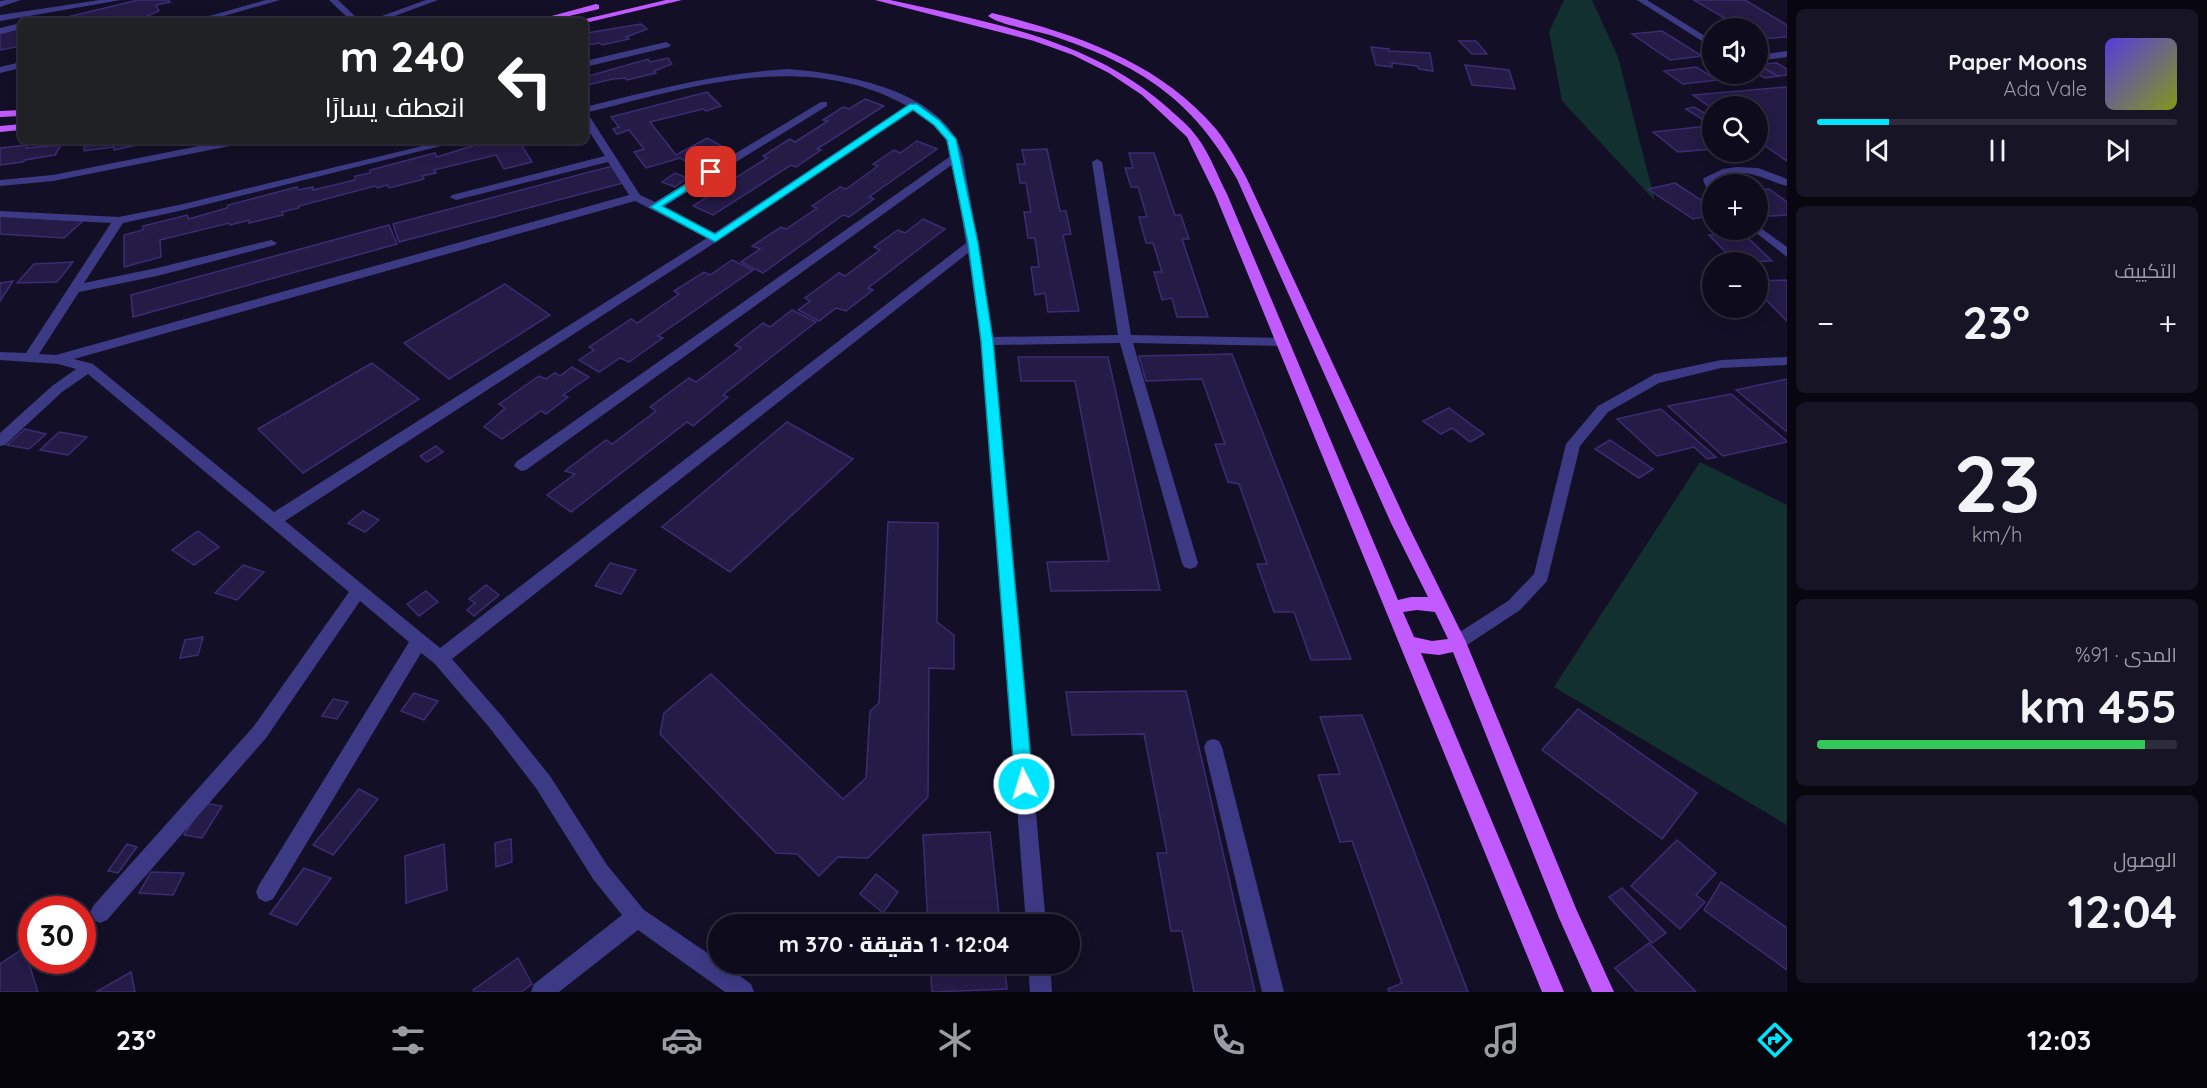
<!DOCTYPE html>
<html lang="ar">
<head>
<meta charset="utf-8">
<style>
	body { margin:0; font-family:Quicksand,Cairo,sans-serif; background:#171425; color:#f1f3f6; direction:rtl; height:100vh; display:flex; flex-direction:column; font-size:22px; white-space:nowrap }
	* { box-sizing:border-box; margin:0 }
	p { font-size:20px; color:#9b9ba3 }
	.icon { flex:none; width:33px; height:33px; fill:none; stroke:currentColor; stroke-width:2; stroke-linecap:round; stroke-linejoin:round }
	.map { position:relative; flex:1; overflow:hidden; direction:ltr }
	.panel { display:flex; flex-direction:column; gap:9px; padding:9px; background:#08060f; width:420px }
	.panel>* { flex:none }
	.hud { position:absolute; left:18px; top:18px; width:570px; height:126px; border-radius:9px; box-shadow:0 3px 15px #0003,0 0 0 2px #2e2b3b; direction:rtl; background:#202124; color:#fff; overflow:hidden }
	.fabs { position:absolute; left:1702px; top:18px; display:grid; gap:12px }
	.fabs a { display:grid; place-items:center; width:66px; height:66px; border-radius:50%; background:#0e0b1c; box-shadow:0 3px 15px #0003,0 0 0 2px #2e2b3b; font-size:30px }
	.speed { position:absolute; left:18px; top:896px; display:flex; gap:12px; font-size:30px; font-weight:700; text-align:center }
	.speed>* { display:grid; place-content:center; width:78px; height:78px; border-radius:50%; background:#0e0b1c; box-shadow:0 3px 15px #0003,0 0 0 2px #2e2b3b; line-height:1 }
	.speed .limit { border:9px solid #d22; background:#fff; color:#111 }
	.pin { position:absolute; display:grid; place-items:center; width:51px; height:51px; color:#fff; margin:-26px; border-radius:12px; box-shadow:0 3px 9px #0006 }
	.me { position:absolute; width:66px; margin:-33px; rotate:355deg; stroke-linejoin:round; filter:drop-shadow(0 0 4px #0008) }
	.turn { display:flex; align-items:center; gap:21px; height:126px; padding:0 24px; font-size:27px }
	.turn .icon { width:78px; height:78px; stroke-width:2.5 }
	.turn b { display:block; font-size:42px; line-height:51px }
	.big { font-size:45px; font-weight:800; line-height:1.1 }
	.panel .tile { flex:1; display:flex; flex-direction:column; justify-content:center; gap:9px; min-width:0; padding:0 21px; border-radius:9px; background:#171425 }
	.panel .dial { align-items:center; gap:0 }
	.dial b { font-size:78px; line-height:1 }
	.song { display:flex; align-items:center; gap:18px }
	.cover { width:72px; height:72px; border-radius:9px; background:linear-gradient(135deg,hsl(250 70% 55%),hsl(70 70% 35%)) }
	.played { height:6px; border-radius:3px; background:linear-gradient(90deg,#00e5ff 20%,#2e2b3b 20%) }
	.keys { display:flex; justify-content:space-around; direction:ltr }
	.heat { display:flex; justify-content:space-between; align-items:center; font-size:33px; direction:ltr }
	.charge { height:9px; border-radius:4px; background:linear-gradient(90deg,#34c759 91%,#2e2b3b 0) }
	.trip { position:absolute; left:708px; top:914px; width:372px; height:60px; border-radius:30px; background:#0e0b1c; box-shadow:0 3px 15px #0003,0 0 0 2px #2e2b3b; font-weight:800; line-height:60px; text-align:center; direction:rtl }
	.tab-bar { display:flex; height:96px; justify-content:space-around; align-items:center; background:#06040b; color:#9b9ba3 }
	.tab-bar .icon { width:42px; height:42px }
	.tab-bar .active { color:#00e5ff }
	.tab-bar b { font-size:27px; color:#f1f3f6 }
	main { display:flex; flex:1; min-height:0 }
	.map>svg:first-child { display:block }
	.green { fill:#12302f }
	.building { fill:#241b47; stroke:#3b2d73; stroke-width:1.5 }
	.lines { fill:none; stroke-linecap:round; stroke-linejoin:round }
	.minor { fill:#3d3a85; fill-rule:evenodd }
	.major { fill:#c25bff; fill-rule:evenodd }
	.route { fill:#00e5ff; stroke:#0095a6; stroke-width:1.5 }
</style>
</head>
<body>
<main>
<section class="panel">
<div class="tile">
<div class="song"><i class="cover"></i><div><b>Paper Moons</b><p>Ada Vale</p></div></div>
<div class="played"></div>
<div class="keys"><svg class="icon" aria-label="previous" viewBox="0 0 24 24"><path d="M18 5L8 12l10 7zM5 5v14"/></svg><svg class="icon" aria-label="pause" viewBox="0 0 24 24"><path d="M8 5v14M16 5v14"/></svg><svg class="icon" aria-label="next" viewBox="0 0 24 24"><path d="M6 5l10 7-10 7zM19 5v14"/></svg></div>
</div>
<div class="tile"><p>التكييف</p>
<div class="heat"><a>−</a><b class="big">23°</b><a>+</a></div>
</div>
<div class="tile dial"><b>23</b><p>km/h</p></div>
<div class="tile"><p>المدى · 91%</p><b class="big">455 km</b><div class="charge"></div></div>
<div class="tile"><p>الوصول</p><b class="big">12:04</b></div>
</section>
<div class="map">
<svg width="1787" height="992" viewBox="0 0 1787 992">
	<rect width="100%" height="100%" fill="#130f26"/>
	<g class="green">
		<polygon points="1564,0 1592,0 1618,57 1655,201 1562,101 1549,32"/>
		<polygon points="1700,462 1787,505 1787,825 1554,687"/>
	</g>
	<g class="building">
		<polygon points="138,0 168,0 170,2 156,5 159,11 139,20 51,21"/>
		<polygon points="1694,0 1745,0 1787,25 1787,37 1758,39 1758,28 1741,28"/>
		<polygon points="641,24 647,29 626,37 629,39 602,45 600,43 588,45 585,43 587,33"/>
		<polygon points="21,28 21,46 0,50 0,33"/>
		<polygon points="1662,31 1702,56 1670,60 1632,34"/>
		<polygon points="1459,41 1476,41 1487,54 1472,54"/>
		<polygon points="1371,47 1389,49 1389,51 1430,53 1433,71 1419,69 1417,66 1392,63 1392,67 1376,65"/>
		<polygon points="668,58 672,64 654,71 656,73 627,80 625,78 613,79 587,85 589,86 585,87 585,77 648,59 650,62"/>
		<polygon points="1777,63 1787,69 1787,75 1777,76 1759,64"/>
		<polygon points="1465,65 1509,70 1515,89 1472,85"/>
		<polygon points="1758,65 1778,76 1765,78 1757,74"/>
		<polygon points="1696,67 1717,80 1683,84 1664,71"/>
		<polygon points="1787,87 1787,161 1758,141 1758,106 1713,106 1713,109 1693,95"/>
		<polygon points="707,92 721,106 706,111 703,109 650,122 676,155 707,138 724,147 692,165 680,158 646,168 634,152 644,149 629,130 617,134 613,129 619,127 611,117"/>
		<polygon points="865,99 884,106 817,149 821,150 796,167 791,165 713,215 693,206 712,194 704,192 732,175 737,177 767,158 763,156 790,139 795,142 828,121 823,120 843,107 849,109"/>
		<polygon points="1694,107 1713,118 1713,122 1708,123 1686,109"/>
		<polygon points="1707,126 1713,130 1713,149 1678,152 1653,132"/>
		<polygon points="146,141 146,143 114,150 114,147 84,151 85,142 88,141"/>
		<polygon points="488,141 519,141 532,162 504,169 496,155 434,170 436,173 422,176 424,179 389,188 387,185 377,188 375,186 299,206 299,208 282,212 283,215 249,223 249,220 230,225 229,223 160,240 161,257 124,267 124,235 143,230 143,226 187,215 189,219 227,208 228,205 297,187 298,190 313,187 313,190 355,180 355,176 370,173 370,170 435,153 437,157"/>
		<polygon points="917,141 937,149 869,197 874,199 849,217 843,215 763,273 741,262 760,249 752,246 781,227 786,229 817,208 812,206 840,187 846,189 878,166 873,164 894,150 900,153"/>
		<polygon points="28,145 26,148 61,145 55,155 25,160 23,162 0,165 0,148"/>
		<polygon points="1047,149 1060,211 1066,211 1071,234 1063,235 1079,311 1048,312 1045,293 1035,295 1031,267 1039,267 1035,238 1028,238 1024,212 1031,212 1026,183 1020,183 1017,164 1025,164 1022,150"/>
		<polygon points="1129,153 1154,153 1175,215 1181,215 1189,239 1182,239 1208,317 1177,317 1172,298 1162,300 1154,272 1162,272 1153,243 1146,243 1139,217 1147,217 1138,187 1131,187 1125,168 1133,168"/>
		<polygon points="612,166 623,183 399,242 393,224"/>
		<polygon points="675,173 687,178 675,187 662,182"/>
		<polygon points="1675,183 1713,208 1713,215 1693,219 1648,189"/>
		<polygon points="1769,189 1787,202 1787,215 1770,216 1758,208 1758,190"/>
		<polygon points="0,216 83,221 64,238 0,234"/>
		<polygon points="923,219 945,229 868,288 873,290 846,311 836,308 819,321 798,310 810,301 805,298 839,273 845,276 880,250 874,247 898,230 905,233"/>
		<polygon points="389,225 397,244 133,317 131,295"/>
		<polygon points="1709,235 1745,235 1772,261 1735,262"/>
		<polygon points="732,260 753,270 658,336 663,338 629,362 620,358 599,372 579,360 594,350 589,347 631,319 637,323 679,294 674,291 704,272 710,275"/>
		<polygon points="73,262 57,282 17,283 34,264"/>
		<polygon points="1786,280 1787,281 1787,321 1758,292 1758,281"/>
		<polygon points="13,281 0,301 0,283"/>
		<polygon points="505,284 550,315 449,379 404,343"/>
		<polygon points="792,310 816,322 723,395 728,397 693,426 687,422 571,512 547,495 575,474 565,471 606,440 612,444 656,411 650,407 689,378 696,382 741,348 735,345 763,323 770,327"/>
		<polygon points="1232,354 1351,659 1311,660 1294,612 1274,612 1257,564 1267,564 1239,484 1228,482 1215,444 1225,444 1202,379 1146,381 1139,356"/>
		<polygon points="1018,357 1108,357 1160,590 1051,591 1047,562 1109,561 1075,381 1021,381"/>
		<polygon points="372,363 419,399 303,473 258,429"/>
		<polygon points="572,367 589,377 563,395 568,397 546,414 541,411 502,439 484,427 505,408 499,404 539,376 546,379 555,373 560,376"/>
		<polygon points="1787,379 1787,432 1736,390"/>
		<polygon points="1731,394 1787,441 1787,442 1723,456 1668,406"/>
		<polygon points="1449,408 1484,434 1470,442 1452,428 1441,434 1423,421"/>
		<polygon points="1661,409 1716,457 1707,459 1694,447 1657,456 1617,419"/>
		<polygon points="787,422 853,459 730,572 662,527"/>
		<polygon points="25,429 46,434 29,449 7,445"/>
		<polygon points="59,432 87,437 68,455 40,450"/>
		<polygon points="1610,440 1653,469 1639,478 1595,449"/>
		<polygon points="436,446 443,452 427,462 420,456"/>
		<polygon points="363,511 379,520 365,532 348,523"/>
		<polygon points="888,522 938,523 937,622 954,635 954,669 929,668 928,797 868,858 838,857 819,876 797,854 776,853 660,734 664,713 711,674 843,799 866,778 870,711 879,703"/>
		<polygon points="198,531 219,547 194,565 172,550"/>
		<polygon points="610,563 636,570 621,594 595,586"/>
		<polygon points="243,565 264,572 237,600 215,593"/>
		<polygon points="486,585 499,595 474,616 467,610 475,603 469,599"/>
		<polygon points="426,591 438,602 419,616 407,604"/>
		<polygon points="203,637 198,655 180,658 185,640"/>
		<polygon points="1186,691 1255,992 1194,992 1182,931 1171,931 1157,853 1167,853 1144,734 1072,735 1066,692"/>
		<polygon points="414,693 438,701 424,720 401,711"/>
		<polygon points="333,699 348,702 337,719 322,716"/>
		<polygon points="1578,709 1697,793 1662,839 1542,750"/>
		<polygon points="1362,715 1468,992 1389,992 1388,989 1402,983 1352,841 1340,842 1318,775 1340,774 1320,717"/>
		<polygon points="359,789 378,799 333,855 313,845"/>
		<polygon points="204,803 222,806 202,838 184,835"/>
		<polygon points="990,832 1000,924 928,924 923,835"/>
		<polygon points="511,839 512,862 496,867 495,843"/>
		<polygon points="1677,840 1716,873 1696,895 1705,902 1680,929 1631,886"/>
		<polygon points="127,844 137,847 118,873 108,871"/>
		<polygon points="444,844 447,890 406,903 405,856"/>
		<polygon points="304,868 331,878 297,925 270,914"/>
		<polygon points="151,872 184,873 173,895 139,893"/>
		<polygon points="876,874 898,892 883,913 860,894"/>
		<polygon points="1721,882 1787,928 1787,970 1704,910"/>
		<polygon points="1622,888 1666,933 1652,943 1609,897"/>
		<polygon points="1649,943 1696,992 1637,992 1615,968"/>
		<polygon points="24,948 38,992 0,992 0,964"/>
		<polygon points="518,958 532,984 521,992 474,992 473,990"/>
		<polygon points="930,963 1004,963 1007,989 932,992"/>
		<polygon points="131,972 135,992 96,992"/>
	</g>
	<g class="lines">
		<g class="minor">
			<polygon points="6,0 21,0 0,7 0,1"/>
			<polygon points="100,0 121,0 0,21 0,15"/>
			<polygon points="266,0 280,0 206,21 192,21"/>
			<polygon points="329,0 338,0 360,21 351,21"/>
			<polygon points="426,0 438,0 381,21 368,21"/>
			<polygon points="1637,0 1647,0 1713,41 1713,48"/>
			<polygon points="21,23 21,29 0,34 0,28"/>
			<polygon points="666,42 671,45 669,47 585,67 585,61"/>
			<polygon points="1787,51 1787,57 1758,61 1758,55"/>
			<polygon points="21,62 21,68 0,73 0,67"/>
			<path d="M788,69C844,73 948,91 963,157L993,337L1118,335L1092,162L1097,159L1102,162L1131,335L1282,338L1288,342L1282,346L1133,343L1198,563L1196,567L1190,569L1184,567L1182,563L1120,343L994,345L1046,924H1026L981,341L968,253L452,659L501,715L550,776L607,865L644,910L712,956L718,960V963H722L751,984L754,992H725L638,930L559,992H531L534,984L622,915L593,879L536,788L489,727L434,663L421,653L273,899L266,902L259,899L256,892L259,885L409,642L360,601L266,738L107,920L100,923L93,920L90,913L93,906L254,726L349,592L88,374L62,392L5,445L0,446V433L52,386L76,369L58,364L0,360V352L26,353L111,223L0,217V211L119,217L179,205L443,141H461L179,211L123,223L84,283L157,268L271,240L277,243L275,245L157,276L79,292L39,354L56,355L629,195L608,162L456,200L450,197L452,195L605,156L585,125V114L590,117L640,195L655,202L821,102H827V106L663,207L714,233L907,106C805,49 690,87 585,113V107C652,90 718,73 788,69ZM913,110C932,122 947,133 952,155L516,462L514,466L521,471L526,470L953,164L966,243L440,648L285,521L719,240ZM635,201L707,238L274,512L93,364L74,359Z"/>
			<polygon points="224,141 245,141 240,144 53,181 0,186 0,180 53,175"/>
			<path d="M1737,167L1758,168L1787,179V186C1758,178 1745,164 1714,181L1713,195L1709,194L1703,180L1704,178L1723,169Z"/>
			<polygon points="1758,226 1787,247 1787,257 1754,231 1753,230 1758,230"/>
			<polygon points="1787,357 1787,365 1721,368 1659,383 1608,412 1580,446 1547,581 1520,610 1464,647 1458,649 1452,647 1450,642 1452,637 1508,601 1534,574 1566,444 1598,406 1655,374 1721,360"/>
			<polygon points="1213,739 1219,741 1222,747 1284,992 1262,992 1204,747 1207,741"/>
			<polygon points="1028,963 1050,963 1052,992 1030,992"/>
		</g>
		<g class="major">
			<polygon points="666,0 682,0 585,23 577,21"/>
			<path d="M875,0H890C988,22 1091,39 1168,108C1178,117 1189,126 1197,137C1210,154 1217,175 1227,194L1398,600L1411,597H1428L1391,523L1237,179C1192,98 1139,65 1053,36C1035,30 1002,26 988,16L992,13C1075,34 1158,61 1216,129C1228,144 1238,162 1247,179L1407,523L1466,642L1577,911L1614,992H1592L1559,918L1453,652L1439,655L1421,653L1564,992H1542L1215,194L1187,137L1142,95L1109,73L1073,55L1034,41ZM1417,610L1435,612L1448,639L1432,641L1414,637L1403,612Z"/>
			<polygon points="596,4 599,5 599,9 548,21 533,21"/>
			<polygon points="21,110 21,116 0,117 0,111"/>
			<polygon points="21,124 21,130 0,132 0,126"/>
		</g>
	</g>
	<polygon class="route" points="910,104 917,104 940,121 956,139 978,243 993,341 1033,784 1030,790 1024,792 1018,790 1015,784 981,341 968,243 947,140 934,125 913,110 715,242 650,207 708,170 714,170 714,174 662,206 715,234"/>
</svg>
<div class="fabs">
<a><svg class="icon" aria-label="sound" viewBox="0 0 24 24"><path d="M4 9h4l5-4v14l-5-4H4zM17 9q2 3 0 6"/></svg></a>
<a><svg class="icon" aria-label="search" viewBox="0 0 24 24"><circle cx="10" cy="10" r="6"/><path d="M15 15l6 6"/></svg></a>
<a>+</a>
<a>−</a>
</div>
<div class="speed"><div class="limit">30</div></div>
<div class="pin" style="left:711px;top:172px;background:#d93025"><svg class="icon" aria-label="arrive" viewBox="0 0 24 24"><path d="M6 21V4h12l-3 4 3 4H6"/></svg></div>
<svg class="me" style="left:1024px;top:784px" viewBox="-20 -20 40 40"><circle r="17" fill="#00e5ff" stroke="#fff" stroke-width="3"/><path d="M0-11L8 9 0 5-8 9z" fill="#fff"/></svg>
<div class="trip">12:04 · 1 دقيقة · 370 m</div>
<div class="hud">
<div class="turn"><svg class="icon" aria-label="left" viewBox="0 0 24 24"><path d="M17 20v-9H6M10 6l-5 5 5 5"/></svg><div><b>240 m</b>انعطف يسارًا</div></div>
</div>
</div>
</main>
<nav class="tab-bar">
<b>12:03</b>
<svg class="icon active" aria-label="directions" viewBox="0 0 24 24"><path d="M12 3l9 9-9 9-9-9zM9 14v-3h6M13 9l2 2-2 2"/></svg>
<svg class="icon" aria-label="music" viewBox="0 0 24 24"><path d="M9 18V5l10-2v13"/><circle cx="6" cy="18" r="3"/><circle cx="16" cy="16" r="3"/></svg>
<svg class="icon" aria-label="phone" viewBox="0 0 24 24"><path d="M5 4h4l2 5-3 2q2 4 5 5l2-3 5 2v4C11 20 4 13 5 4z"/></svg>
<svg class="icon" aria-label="climate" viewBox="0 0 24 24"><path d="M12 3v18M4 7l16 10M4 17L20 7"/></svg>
<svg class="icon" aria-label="car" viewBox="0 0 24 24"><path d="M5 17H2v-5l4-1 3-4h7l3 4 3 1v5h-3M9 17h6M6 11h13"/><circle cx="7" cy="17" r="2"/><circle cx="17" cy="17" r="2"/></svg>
<svg class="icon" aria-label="filters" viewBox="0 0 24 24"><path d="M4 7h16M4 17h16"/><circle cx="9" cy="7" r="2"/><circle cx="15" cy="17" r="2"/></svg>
<b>23°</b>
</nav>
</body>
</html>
